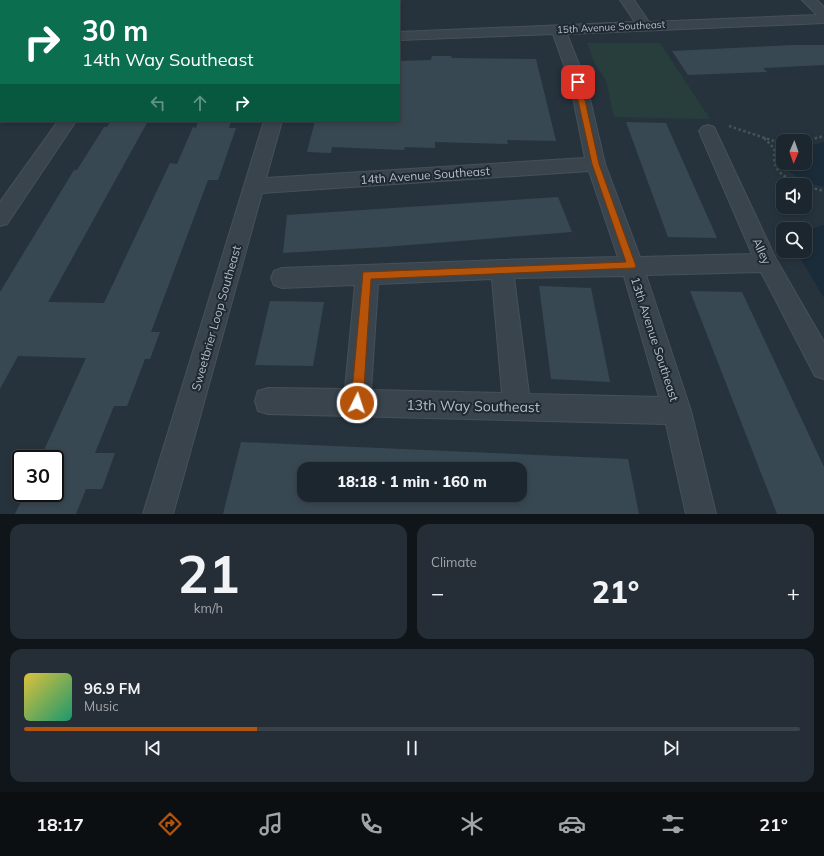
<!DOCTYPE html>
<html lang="en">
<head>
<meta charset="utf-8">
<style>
	body { margin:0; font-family:Mulish,sans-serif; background:#252e36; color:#f1f3f6; height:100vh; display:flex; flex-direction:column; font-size:15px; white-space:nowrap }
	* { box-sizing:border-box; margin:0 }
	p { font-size:13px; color:#a0a5aa }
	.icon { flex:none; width:22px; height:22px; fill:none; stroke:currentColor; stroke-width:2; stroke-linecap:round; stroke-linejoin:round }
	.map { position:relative; height:514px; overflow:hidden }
	.drawer { display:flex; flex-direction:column; gap:10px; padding:10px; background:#0f1519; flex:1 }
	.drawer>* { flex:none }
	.top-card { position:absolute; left:0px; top:0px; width:400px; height:122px; box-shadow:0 2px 6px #0003,0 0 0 1px #3a434a; background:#0b6e4f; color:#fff; overflow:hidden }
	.needle { width:26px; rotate:182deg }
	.buttons { position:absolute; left:776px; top:134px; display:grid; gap:8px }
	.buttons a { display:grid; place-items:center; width:36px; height:36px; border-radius:8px; background:#1c262e; box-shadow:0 2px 6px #0003,0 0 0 1px #3a434a; font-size:20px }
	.speed { position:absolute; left:12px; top:450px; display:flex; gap:8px; font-size:20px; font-weight:700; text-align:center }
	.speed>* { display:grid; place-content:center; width:52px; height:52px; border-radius:50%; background:#1c262e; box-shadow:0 2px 6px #0003,0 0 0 1px #3a434a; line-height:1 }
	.speed .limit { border:2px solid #111; border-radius:6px; background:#fff; color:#111 }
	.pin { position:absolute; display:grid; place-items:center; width:34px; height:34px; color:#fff; margin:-17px; border-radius:8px; box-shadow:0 2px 6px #0006 }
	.me { position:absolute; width:44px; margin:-22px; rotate:4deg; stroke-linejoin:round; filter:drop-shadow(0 0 3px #0008) }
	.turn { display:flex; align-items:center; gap:14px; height:84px; padding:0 16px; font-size:18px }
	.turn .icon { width:52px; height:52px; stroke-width:2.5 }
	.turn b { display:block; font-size:28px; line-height:34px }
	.lanes { display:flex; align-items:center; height:38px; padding:0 16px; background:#0003; justify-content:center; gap:20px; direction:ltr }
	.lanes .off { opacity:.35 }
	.big { font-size:30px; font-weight:800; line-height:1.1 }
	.drawer .tile { flex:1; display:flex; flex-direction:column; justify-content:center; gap:6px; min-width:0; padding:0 14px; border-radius:12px; background:#252e36 }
	.drawer .dial { align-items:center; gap:0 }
	.dial b { font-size:52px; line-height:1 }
	.song { display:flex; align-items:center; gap:12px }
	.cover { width:48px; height:48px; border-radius:6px; background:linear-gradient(135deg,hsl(50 70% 55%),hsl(160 70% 35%)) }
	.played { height:4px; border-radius:2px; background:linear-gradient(90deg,#b45309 30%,#3a434a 30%) }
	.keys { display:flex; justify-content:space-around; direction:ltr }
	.heat { display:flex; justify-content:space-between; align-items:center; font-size:22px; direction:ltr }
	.drawer .tiles { flex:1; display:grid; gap:10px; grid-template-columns:1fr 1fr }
	.tile:last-child { grid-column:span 2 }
	.trip { position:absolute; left:297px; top:462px; width:230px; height:40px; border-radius:12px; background:#1c262e; box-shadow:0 2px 6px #0003,0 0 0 1px #3a434a; font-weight:800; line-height:40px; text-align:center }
	.menu { display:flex; height:64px; justify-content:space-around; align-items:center; background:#0b0f12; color:#a0a5aa }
	.menu .icon { width:28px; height:28px }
	.menu .current { color:#b45309 }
	.menu b { font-size:18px; color:#f1f3f6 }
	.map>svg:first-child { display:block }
	.green { fill:#283e3d }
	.water { fill:#1a2c3a }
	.building { fill:#384852; fill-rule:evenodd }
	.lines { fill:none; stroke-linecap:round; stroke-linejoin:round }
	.minor-casing { stroke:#465059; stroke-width:2 }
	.path { stroke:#415655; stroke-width:2.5; stroke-dasharray:2.5 2.5; stroke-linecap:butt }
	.minor { fill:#3a444d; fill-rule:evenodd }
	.route { fill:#b45309; stroke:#753606 }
	.labels { text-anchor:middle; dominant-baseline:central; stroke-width:4; stroke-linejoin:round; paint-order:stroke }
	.far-street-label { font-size:10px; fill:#b6bfc8; stroke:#1f2932 }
	.street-label { font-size:12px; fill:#b6bfc8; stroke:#1f2932 }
	.near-street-label { font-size:14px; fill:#b6bfc8; stroke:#1f2932 }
</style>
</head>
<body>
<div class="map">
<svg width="824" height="514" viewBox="0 0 824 514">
	<rect width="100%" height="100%" fill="#26333d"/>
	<polygon class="green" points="587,43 660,43 710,119 614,117 606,80 595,64"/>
	<g class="water">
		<path d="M824,142V187C806,183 791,175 778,161L783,154V163H805V147Z"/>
		<polygon points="824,225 824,298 796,251 805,251 805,231"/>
	</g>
	<g class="building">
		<polygon points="793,45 824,45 824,65 763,68 767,72 688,75 672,51"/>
		<polygon points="432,56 451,56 452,58 536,59 556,141 507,140 508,144 435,142 435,148 405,147 404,150 332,147 331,153 307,152 315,121 399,121 399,61 431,60"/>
		<polygon points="111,121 148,121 48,302 104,303 170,163 177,164 193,127 196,128 198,121 231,121 229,128 236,128 218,180 208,180 151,332 160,332 150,359 145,359 127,406 114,406 95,453 115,453 102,489 86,489 76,514 15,514 25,493 55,493 55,459 40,459 86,358 18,356 0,389 0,292 74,170 77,170 104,127 107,127"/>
		<polygon points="626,122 666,123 717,238 668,237"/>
		<polygon points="558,197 572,232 384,247 283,253 287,215"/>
		<polygon points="539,286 591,288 610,382 551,379"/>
		<polygon points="690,291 742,292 824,467 824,514 777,514"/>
		<polygon points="270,301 324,302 313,366 255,365"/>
		<path d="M241,442L628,459L639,514H223ZM304,469H520V495H304Z"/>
	</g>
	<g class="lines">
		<defs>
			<g id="minor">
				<polygon points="126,0 140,0 125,1"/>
				<rect x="303" y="0" width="14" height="1"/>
				<path d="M620,0H634L649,22L817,15L802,0H817L824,7V23L567,34L586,82L605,164L640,257L752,254L699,131L702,127L708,125L714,127L776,259L824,342V379L815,376L761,272L646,275L691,411L716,514H686L666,424L268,414L258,411L255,401L258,391L268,388L345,389L355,285L282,288L274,285L271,278L274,271L282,268L502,260L618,257L589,171L262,193L173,514H143L264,121H282L266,178L585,158L570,82L553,34L399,40V32L635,22ZM624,276L659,397L529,394L514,278ZM492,279L502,393L371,390L378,284Z"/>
				<rect x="0" y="69" width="1" height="10"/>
				<polygon points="58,121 76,121 7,224 0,226 0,202"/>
			</g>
		</defs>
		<use href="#minor" class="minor-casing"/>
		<g class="path">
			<polyline points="729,126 783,144"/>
			<path d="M764,138L774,148C775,153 773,159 775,164C778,176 793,180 803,185"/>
			<polyline points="805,141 824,136"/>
			<polyline points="805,186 824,191"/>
		</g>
		<use href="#minor" class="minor"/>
	</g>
	<polygon class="route" points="575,80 581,82 599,164 636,266 635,268 371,279 363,403 361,407 357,408 353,407 351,403 363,272 626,262 592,164 574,82"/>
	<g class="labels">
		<g class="far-street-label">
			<text transform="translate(611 27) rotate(-3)">15th Avenue Southeast</text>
		</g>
		<g class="street-label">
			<text transform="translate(425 175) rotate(-4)">14th Avenue Southeast</text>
			<text transform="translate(762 251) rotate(65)">Alley</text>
			<text transform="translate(216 318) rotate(-74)">Sweetbrier Loop Southeast</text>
			<text transform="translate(655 339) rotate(72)">13th Avenue Southeast</text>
		</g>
		<g class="near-street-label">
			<text transform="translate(473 406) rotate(1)">13th Way Southeast</text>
		</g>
	</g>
</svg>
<div class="buttons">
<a><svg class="needle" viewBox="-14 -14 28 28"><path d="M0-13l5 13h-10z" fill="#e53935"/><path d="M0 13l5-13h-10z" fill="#a0a5aa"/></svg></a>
<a><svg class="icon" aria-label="sound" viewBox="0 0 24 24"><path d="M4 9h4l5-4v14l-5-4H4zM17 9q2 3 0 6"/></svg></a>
<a><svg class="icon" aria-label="search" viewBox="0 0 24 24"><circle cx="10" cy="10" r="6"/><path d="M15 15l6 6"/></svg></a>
</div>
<div class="speed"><div class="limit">30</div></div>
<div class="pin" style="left:578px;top:82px;background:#d93025"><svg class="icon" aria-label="arrive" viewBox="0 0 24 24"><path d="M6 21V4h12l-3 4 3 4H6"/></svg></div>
<svg class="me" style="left:357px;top:403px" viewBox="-20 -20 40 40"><circle r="17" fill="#b45309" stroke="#fff" stroke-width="3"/><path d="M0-11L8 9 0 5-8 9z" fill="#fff"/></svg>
<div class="trip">18:18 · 1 min · 160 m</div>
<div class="top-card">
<div class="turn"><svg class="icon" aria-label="right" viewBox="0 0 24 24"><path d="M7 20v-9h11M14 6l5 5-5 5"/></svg><div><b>30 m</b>14th Way Southeast</div></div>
<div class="lanes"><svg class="icon off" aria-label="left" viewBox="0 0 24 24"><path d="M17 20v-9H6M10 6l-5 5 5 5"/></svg><svg class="icon off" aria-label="ahead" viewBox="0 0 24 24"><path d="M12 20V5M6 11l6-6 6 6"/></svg><svg class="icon" aria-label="right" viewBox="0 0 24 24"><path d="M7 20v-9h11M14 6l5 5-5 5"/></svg></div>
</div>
</div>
<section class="drawer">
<div class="tiles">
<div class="tile dial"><b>21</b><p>km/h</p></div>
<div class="tile"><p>Climate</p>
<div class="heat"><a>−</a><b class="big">21°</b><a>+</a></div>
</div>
<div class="tile">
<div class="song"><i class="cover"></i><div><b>96.9 FM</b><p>Music</p></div></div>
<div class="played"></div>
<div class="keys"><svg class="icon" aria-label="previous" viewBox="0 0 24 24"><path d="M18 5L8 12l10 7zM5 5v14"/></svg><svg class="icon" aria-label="pause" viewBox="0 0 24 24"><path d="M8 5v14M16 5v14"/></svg><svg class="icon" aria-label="next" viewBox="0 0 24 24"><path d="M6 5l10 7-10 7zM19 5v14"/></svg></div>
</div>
</div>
</section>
<nav class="menu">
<b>18:17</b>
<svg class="icon current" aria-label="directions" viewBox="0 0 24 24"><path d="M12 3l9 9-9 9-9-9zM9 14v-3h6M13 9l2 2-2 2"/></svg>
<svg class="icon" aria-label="music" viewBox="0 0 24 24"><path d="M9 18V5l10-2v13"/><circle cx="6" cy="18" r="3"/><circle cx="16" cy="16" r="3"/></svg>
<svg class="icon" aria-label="phone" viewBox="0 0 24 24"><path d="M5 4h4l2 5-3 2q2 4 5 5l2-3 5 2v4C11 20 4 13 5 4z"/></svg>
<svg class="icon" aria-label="climate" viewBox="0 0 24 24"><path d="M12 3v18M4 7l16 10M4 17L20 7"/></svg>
<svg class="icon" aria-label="car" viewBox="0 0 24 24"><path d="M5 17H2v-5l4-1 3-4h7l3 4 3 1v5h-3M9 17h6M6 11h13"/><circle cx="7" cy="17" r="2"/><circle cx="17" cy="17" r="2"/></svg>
<svg class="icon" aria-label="filters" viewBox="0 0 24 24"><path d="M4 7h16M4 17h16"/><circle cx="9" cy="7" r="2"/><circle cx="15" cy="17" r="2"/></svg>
<b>21°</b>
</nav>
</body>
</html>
